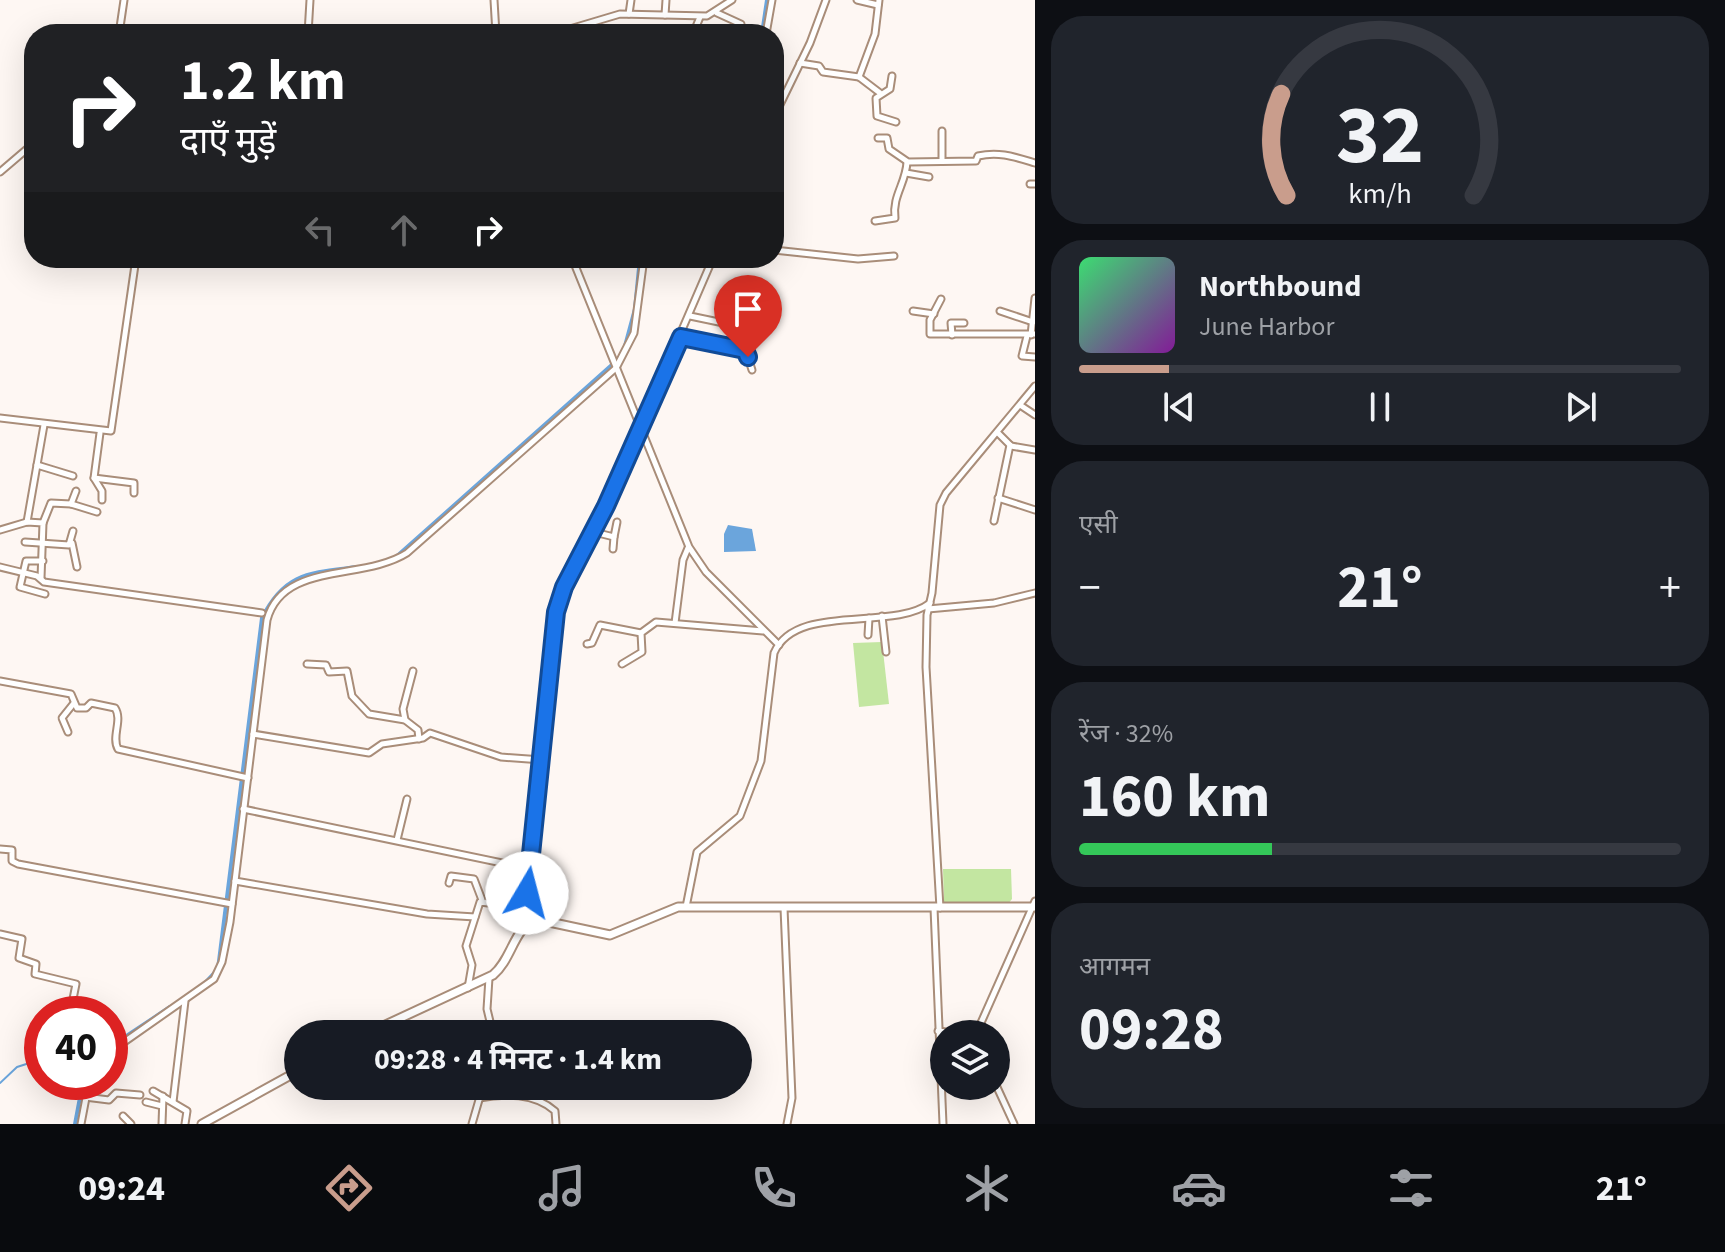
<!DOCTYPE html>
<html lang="hi">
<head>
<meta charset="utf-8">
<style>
	body { margin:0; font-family:"Source Sans 3","Noto Sans Devanagari",sans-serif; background:#20242c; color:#f1f3f6; height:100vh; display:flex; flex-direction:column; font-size:30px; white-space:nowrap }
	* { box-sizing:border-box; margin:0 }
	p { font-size:26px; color:#9ea1a6 }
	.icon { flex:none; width:44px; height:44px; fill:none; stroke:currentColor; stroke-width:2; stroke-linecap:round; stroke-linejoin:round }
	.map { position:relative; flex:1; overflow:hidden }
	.panel { display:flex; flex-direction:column; gap:16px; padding:16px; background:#0d0f14; width:690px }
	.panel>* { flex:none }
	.hud { position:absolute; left:24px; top:24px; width:760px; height:244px; border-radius:32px; box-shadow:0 8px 32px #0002; background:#202124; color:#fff; overflow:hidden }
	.buttons { position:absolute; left:930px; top:1020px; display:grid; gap:16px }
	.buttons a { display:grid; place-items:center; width:80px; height:80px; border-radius:50%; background:#171b24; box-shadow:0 8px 32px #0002; font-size:40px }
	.speed { position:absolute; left:24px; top:996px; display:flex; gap:16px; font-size:40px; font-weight:700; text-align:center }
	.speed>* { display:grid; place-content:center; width:104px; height:104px; border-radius:50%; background:#171b24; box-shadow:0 8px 32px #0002; line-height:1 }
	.speed .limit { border:12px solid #d22; background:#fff; color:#111 }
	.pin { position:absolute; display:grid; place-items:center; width:68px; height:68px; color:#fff; margin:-82px -34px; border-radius:50% 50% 50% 0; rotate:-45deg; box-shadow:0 0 8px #0007 }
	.pin .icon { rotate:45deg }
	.me { position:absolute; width:88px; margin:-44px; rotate:8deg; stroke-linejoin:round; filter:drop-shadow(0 0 6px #0008) }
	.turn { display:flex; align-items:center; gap:28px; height:168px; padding:0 24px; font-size:36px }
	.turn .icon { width:104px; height:104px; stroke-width:2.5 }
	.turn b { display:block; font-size:56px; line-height:68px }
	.lanes { display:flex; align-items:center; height:76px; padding:0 24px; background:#0003; justify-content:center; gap:40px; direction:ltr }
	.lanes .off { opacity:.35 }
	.big { font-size:60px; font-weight:700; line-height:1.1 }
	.panel .widget { flex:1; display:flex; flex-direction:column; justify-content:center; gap:12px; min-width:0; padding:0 28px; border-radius:32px; background:#20242c }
	.panel .dial { align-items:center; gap:0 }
	.dial svg { height:208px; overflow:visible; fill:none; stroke:#363941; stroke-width:7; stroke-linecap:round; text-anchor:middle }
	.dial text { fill:#f1f3f6; stroke:none }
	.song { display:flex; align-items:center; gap:24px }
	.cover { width:96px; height:96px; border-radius:12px; background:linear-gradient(135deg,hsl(140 70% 55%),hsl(290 70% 35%)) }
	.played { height:8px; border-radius:4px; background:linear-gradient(90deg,#c99d8c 15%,#363941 15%) }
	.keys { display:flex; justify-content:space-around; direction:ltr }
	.heat { display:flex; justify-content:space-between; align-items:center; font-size:44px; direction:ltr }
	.charge { height:12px; border-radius:6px; background:linear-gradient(90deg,#34c759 32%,#363941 0) }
	.trip { position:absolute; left:284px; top:1020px; width:468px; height:80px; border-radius:40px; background:#171b24; box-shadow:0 8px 32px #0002; font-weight:700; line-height:80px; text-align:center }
	.tabs { display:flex; height:128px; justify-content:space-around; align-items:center; background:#090b0e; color:#9ea1a6 }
	.tabs .icon { width:56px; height:56px }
	.tabs .on { color:#c99d8c }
	.tabs b { font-size:36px; color:#f1f3f6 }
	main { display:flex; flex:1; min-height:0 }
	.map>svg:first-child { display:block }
	.green { fill:#c3e6a1 }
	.water { fill:#6ba5dc }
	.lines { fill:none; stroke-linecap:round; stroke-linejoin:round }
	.stream { stroke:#6ba5dc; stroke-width:2 }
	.canal { stroke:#6ba5dc; stroke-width:4 }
	.minor-casing { stroke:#a98d79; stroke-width:9 }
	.major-casing { stroke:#a98d79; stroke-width:11 }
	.minor { stroke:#fff; stroke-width:5 }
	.major { stroke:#fff; stroke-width:7 }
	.route-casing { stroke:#114b97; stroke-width:20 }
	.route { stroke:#1a73e8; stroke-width:14 }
</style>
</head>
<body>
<main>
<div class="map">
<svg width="1035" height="1124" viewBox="0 0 1035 1124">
	<rect width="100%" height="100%" fill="#fef7f3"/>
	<g class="green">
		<polygon points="882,642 889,704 859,707 853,643"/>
		<polygon points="943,869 1011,869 1012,899 1008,904 944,902"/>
	</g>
	<polygon class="water" points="728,525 752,529 756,551 724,552 724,534"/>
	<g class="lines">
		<polyline class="stream" points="0,1083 17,1067 42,1059"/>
		<g class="canal">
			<polyline points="762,34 767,0"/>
			<polyline points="625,346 635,309 640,258"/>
			<polyline points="396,557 614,363"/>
			<path d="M204,984L218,969L262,618C285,572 310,573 357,567"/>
			<polyline points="110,1047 170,1007"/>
			<polyline points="75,1124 81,1092"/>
		</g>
		<defs>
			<g id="minor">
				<polyline points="494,0 496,34"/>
				<polyline points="857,0 878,5"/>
				<polyline points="717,13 741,24"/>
				<polyline points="629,14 631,0"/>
				<polyline points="665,15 666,0"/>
				<polyline points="119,34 124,0"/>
				<polyline points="308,34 310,0"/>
				<polyline points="553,34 620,14 707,16 732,0"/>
				<polyline points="693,34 700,17"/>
				<polyline points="766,34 772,0"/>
				<polyline points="800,63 819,66 823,72 859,77 875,34 879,0"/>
				<polyline points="892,76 890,89 876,98 877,116 896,122"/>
				<polyline points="859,77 880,93"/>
				<polyline points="774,117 810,43 826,0"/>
				<path d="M878,138H887L889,149L908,162L976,161L978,156C999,151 1015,157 1035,163"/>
				<polyline points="942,160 942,131"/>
				<polyline points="0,172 34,143"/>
				<polyline points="906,173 929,177"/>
				<polyline points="1030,184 1035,184"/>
				<path d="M875,221L895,218C892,196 906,183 907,162"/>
				<polyline points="774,250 858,259 894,256"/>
				<polyline points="374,258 378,261 396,258"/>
				<polyline points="572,258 689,547 706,572 779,645"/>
				<polyline points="941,299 930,320 930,334 1035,334"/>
				<polyline points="913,311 934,314"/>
				<polyline points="1000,311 1033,322"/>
				<polyline points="690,316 738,326 752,370"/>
				<polyline points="738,326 750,325 752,339"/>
				<polyline points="952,335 951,323 964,323"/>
				<polyline points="1031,335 1035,298"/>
				<polyline points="1027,336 1022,356 1035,357"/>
				<polyline points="681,337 744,350"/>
				<polyline points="1020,405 1035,415"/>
				<polyline points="0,418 111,431 136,258"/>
				<polyline points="100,433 94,478 102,491 102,500"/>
				<polyline points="998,433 1011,446 1035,450"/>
				<polyline points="37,465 73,476"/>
				<polyline points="94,478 134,483 134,493"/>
				<polyline points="998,498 1035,510"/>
				<polyline points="71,504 97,512"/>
				<polyline points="994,521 1010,445"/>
				<polyline points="27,522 44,425"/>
				<polyline points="43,523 51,503 71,504 76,491"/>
				<polyline points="0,530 27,522 43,523 41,578"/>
				<polyline points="594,532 614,537 617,522"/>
				<polyline points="25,542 69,545 73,531"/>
				<polyline points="72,543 77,567"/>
				<polyline points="613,549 614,537"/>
				<polyline points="43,561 26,561 20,587 45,594"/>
				<polyline points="0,567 37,576 44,582 262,613"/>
				<polyline points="928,609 994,603 1035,593"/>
				<polyline points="882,616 886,652"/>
				<polyline points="675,623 683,560 688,548"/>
				<polyline points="868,635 869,618"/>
				<polyline points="587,644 592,643 600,625 641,633"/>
				<polyline points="307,664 326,665 329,672 347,671 352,696 369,714 405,720 418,730 419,739"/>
				<polyline points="622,664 642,652 641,633 656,622 763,631"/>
				<path d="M0,681L71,694L77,708H86L91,703L115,708C123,720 111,737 118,749L248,778"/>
				<polyline points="405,720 403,709 413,671"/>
				<polyline points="68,732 62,718 74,703"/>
				<polyline points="253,734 369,753 382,744 423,738 430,733 501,757 542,760"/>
				<polyline points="243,809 531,869"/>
				<polyline points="397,840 407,799"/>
				<polyline points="0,849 12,850 12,861 18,864 232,904"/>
				<polyline points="497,877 503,881 497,902"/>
				<polyline points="235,881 427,914 475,917"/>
				<polyline points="449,883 451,876 474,879 482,900"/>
				<path d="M686,907L697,852L740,816L761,761L774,653C796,602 892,632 930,603"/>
				<polyline points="784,908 792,1098 787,1124"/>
				<polyline points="934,908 943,1124"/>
				<polyline points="940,908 926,667 927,615 932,593 940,505 946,493 1035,386"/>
				<polyline points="532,920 527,901 556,612 564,587 606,506 713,258"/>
				<polyline points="0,934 22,939 19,958 36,964 35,974 76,984 70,1014"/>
				<polyline points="489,978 487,1009 493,1034"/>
				<polyline points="468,988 472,965 466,946 480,902 527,908"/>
				<polyline points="938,1031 963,1034"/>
				<polyline points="976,1034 1035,901"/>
				<path d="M110,1052L214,979L222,962L230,922L267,620C283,561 363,581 407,553L616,368L634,333L644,258"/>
				<polyline points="83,1082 79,1092 85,1097 109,1100 116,1093 140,1095"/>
				<polyline points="996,1085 1014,1124"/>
				<polyline points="153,1091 187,1111 185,1124"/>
				<path d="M479,1098C504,1093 535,1093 555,1111L556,1124"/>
				<polyline points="146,1102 162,1106"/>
				<polyline points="173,1102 185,1001"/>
				<polyline points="123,1116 131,1124"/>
				<polyline points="81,1124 89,1082"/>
				<polyline points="162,1124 163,1096"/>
				<polyline points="472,1124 483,1086"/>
			</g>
			<g id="major">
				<path d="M366,1034L493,975C512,959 513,930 535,919L610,935L678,907H1035"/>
				<polyline points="202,1124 298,1071"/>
			</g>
		</defs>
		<use href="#minor" class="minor-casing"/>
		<use href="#major" class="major-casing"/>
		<use href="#minor" class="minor"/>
		<use href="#major" class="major"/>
	</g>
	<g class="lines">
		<defs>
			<polyline id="route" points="527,893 556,612 564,587 606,506 681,337 745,350 748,357"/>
		</defs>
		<use href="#route" class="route-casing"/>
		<use href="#route" class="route"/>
	</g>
</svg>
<div class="buttons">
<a><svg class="icon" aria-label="layers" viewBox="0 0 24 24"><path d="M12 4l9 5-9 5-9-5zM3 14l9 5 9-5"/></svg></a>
</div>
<div class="speed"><div class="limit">40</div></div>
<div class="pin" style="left:748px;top:357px;background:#d93025"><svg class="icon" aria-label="arrive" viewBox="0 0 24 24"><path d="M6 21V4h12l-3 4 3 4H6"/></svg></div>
<svg class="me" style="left:527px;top:893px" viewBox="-20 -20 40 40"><circle r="19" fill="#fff"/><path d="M0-13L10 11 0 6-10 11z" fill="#1a73e8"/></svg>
<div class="trip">09:28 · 4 मिनट · 1.4 km</div>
<div class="hud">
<div class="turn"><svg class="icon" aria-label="right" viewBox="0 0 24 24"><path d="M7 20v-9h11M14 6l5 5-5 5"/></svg><div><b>1.2 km</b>दाएँ मुड़ें</div></div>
<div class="lanes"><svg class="icon off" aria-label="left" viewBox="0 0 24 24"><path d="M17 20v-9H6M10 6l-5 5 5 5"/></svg><svg class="icon off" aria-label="ahead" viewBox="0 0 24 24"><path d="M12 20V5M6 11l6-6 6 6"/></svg><svg class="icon" aria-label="right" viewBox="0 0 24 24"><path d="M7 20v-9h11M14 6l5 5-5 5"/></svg></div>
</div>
</div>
<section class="panel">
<div class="widget dial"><svg viewBox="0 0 100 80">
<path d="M14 69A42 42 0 1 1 86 69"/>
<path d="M14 69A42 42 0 0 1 12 30" stroke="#c99d8c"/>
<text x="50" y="56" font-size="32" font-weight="700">32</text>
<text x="50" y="72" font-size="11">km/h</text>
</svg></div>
<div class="widget">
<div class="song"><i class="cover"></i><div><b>Northbound</b><p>June Harbor</p></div></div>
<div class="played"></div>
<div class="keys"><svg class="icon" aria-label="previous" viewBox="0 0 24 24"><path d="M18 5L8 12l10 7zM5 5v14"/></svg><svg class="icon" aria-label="pause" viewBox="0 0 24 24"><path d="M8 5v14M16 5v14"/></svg><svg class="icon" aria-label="next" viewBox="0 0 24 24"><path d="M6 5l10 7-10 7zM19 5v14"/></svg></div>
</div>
<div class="widget"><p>एसी</p>
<div class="heat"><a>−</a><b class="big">21°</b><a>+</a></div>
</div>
<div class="widget"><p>रेंज · 32%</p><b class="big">160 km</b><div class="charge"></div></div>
<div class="widget"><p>आगमन</p><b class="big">09:28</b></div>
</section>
</main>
<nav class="tabs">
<b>09:24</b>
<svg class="icon on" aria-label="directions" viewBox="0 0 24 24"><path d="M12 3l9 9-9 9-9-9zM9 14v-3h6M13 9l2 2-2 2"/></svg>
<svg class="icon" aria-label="music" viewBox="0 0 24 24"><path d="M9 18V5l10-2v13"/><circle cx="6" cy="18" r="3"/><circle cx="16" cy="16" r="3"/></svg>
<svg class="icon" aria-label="phone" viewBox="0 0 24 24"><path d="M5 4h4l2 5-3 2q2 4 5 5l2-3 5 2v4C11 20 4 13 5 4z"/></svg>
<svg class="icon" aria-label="climate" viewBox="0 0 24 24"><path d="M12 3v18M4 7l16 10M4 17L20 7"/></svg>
<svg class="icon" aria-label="car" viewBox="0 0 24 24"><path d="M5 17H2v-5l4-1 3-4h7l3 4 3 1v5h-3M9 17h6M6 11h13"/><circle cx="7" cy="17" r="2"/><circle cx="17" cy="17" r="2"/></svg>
<svg class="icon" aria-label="filters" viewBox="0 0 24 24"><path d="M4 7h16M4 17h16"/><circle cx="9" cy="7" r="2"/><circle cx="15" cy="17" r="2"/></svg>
<b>21°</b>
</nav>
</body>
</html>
